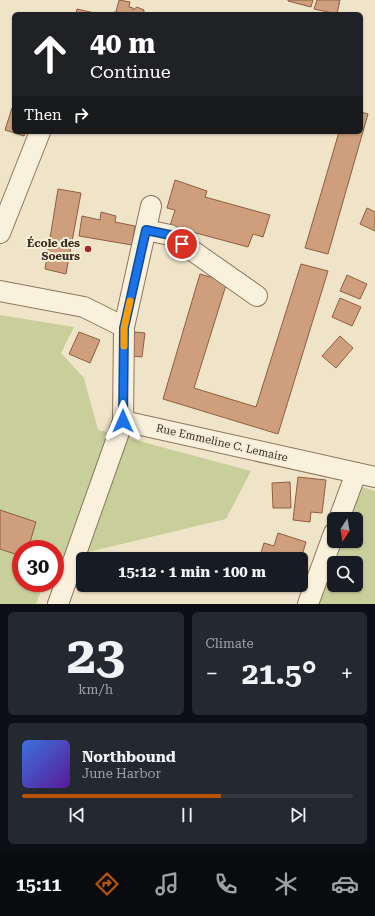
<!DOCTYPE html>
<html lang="en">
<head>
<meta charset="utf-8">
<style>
	body { margin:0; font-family:"Roboto Serif",serif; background:#242831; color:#f1f3f6; height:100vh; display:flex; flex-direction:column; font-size:15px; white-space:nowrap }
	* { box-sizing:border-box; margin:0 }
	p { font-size:13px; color:#9ea1a6 }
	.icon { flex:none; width:22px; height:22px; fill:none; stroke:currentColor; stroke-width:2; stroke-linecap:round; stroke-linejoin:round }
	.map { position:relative; height:604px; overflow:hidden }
	.sheet { display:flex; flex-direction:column; gap:8px; padding:8px; background:#0d0f14; flex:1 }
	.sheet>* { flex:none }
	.banner { position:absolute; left:12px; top:12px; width:351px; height:122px; border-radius:6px; box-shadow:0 1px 3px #0004; background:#202124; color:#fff; overflow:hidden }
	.needle { width:26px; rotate:192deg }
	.buttons { position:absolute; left:327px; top:512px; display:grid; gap:8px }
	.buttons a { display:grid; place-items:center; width:36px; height:36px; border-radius:6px; background:#171b24; box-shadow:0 1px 3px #0004; font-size:20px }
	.speed { position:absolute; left:12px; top:540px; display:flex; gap:8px; font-size:20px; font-weight:700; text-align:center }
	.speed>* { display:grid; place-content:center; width:52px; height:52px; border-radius:50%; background:#171b24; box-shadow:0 1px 3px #0004; line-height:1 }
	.speed .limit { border:6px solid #d22; background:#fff; color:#111 }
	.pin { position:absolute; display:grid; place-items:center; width:34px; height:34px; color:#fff; margin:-17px; border:2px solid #fff; border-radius:50%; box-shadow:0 1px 4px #0007 }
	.me { position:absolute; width:44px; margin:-22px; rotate:0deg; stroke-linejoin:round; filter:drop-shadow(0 0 3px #0008) }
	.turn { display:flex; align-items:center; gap:14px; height:84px; padding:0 12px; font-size:18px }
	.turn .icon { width:52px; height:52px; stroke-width:2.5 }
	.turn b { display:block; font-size:28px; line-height:34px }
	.then { display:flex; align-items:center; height:38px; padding:0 12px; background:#0003; gap:8px; font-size:15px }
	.big { font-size:30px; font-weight:700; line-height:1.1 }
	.sheet .card { flex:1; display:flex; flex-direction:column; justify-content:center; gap:6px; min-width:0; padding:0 14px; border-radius:6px; background:#242831 }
	.sheet .dial { align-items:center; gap:0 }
	.dial b { font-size:52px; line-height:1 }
	.song { display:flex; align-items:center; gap:12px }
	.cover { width:48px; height:48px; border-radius:6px; background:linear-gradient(135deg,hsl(220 70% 55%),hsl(270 70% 35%)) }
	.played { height:4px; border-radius:2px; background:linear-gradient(90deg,#b45309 60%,#363941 60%) }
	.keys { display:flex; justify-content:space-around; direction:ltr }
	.heat { display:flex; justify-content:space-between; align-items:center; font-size:22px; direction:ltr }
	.sheet .tiles { flex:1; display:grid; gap:8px; grid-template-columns:1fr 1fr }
	.card:last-child { grid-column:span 2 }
	.trip { position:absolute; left:76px; top:552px; width:232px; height:40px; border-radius:6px; background:#171b24; box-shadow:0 1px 3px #0004; font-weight:700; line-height:40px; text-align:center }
	.tab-bar { display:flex; height:64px; justify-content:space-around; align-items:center; background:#090b0e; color:#9ea1a6 }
	.tab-bar .icon { width:28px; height:28px }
	.tab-bar .on { color:#b45309 }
	.tab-bar b { font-size:18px; color:#f1f3f6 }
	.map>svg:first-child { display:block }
	.green { fill:#c9cf9b; fill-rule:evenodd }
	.building { fill:#cf9f7d; stroke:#8d5f41 }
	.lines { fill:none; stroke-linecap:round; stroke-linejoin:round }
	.minor-casing { stroke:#8d765c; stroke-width:22 }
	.minor { stroke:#faf1dc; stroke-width:20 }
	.route-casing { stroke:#114b97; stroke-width:10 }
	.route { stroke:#1a73e8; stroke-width:7 }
	.slow { stroke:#f59e0b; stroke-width:7 }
	.poi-dot { fill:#9e2a2b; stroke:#f7eed8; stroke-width:1.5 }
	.labels { text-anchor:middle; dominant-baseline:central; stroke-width:4; stroke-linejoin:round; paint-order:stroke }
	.poi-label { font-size:11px; font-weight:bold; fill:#3d2e20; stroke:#f7eed8; text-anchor:end }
	.street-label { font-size:11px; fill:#3d2e20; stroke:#f7eed8 }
</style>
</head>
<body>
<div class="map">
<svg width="375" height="604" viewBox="0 0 375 604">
	<rect width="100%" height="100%" fill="#f0e4c8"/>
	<g class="green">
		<polygon points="0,315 74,327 61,353 84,378 98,430 251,471 226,519 55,560 55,549 21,549 21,583 44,583 36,604 0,604"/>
		<path d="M343,481L375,491V604H298ZM334,519H356V541H334ZM334,563H356V585H334Z"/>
	</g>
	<g class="building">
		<polygon points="119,0 130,2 129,7 133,8 133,10 137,7 144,10 144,14 114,14 114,12 116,12"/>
		<polygon points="288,0 313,0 311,7 288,1"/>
		<polygon points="317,0 340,0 337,14 314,9"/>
		<polygon points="77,9 99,14 76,14"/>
		<polygon points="12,108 14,109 14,132 25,132 24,136 5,130"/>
		<polygon points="361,112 368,114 328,254 305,248 339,132 361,132"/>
		<polygon points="175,180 207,191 205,197 270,215 263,237 253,234 248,247 170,226 175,210 167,208"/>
		<polygon points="58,189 81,193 66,274 45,269"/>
		<polygon points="367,208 375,212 375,231 360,224"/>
		<polygon points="101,212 116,216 115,222 135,226 132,245 79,236 82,216 100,220"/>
		<polygon points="301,264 328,271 278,434 163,399 200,274 227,282 194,388 256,407"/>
		<polygon points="347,275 367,284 360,299 340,291"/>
		<polygon points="340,298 361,307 352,326 332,317"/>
		<polygon points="79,332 100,340 90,363 69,354"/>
		<polygon points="135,332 145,333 142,357 131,356"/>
		<polygon points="340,336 353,348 336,368 322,356"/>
		<polygon points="298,477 326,480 322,513 311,512 310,522 293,520"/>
		<polygon points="290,482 291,508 273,508 272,483"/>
		<polygon points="0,510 36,522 28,549 21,549 21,556 0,549"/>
		<polygon points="278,533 306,542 301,559 271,559 260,556 264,543 274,546"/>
	</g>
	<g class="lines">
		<defs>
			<g id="minor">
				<polyline points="146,230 170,235 257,296"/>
				<polyline points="0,233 40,132"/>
				<polyline points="0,291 84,307 124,327"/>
				<polyline points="123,421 375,477"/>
				<polyline points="339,519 356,473"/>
				<polyline points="58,604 123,421 124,327 151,206"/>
				<polyline points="308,604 334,533"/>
			</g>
		</defs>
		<use href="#minor" class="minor-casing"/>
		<use href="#minor" class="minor"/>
	</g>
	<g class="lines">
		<defs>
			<polyline id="route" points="123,421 124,328 146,230 170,235 182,244"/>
		</defs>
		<use href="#route" class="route-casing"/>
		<use href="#route" class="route"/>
		<polyline class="slow" points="124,346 124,328 130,301"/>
	</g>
	<circle class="poi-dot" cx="88" cy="249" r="4"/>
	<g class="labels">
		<g class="poi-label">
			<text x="80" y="243">École des<tspan x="80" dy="13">Soeurs</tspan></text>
		</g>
		<g class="street-label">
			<text transform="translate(222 443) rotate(13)">Rue Emmeline C. Lemaire</text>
		</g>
	</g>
</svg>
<div class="buttons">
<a><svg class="needle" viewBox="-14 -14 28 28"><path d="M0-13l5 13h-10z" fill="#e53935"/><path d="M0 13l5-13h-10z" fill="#9ea1a6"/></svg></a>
<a><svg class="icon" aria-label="search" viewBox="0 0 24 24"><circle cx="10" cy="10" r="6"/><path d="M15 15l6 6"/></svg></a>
</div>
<div class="speed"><div class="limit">30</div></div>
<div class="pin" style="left:182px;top:244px;background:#d93025"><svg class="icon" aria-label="arrive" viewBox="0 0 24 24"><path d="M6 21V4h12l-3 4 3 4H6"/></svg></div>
<svg class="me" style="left:123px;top:421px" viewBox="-20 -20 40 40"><path d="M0-17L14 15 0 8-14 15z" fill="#1a73e8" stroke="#fff" stroke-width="4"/></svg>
<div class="trip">15:12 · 1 min · 100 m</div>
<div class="banner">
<div class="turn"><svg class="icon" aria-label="ahead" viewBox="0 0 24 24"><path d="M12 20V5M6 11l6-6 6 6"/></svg><div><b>40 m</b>Continue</div></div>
<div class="then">Then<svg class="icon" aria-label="right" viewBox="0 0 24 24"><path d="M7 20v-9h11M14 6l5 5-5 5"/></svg></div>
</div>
</div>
<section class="sheet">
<div class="tiles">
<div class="card dial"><b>23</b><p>km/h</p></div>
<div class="card"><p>Climate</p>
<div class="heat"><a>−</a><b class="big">21.5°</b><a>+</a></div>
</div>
<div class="card">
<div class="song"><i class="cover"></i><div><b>Northbound</b><p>June Harbor</p></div></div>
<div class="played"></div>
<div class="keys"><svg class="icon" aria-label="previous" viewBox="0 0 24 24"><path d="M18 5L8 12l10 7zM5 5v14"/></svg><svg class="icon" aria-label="pause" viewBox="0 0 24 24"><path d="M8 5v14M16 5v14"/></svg><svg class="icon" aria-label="next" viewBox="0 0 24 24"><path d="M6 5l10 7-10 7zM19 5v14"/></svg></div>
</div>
</div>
</section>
<nav class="tab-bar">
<b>15:11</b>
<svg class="icon on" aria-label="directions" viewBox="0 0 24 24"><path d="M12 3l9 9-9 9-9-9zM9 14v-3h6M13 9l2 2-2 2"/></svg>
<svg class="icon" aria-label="music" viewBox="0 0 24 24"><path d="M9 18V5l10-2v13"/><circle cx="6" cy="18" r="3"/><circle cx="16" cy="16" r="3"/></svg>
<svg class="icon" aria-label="phone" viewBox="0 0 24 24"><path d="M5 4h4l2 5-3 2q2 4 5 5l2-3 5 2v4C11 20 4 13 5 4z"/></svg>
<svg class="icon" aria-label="climate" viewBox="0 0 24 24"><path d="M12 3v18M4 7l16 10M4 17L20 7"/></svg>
<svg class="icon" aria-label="car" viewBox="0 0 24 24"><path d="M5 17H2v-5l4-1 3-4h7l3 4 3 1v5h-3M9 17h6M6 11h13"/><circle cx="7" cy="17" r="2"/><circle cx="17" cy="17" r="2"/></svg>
</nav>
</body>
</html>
